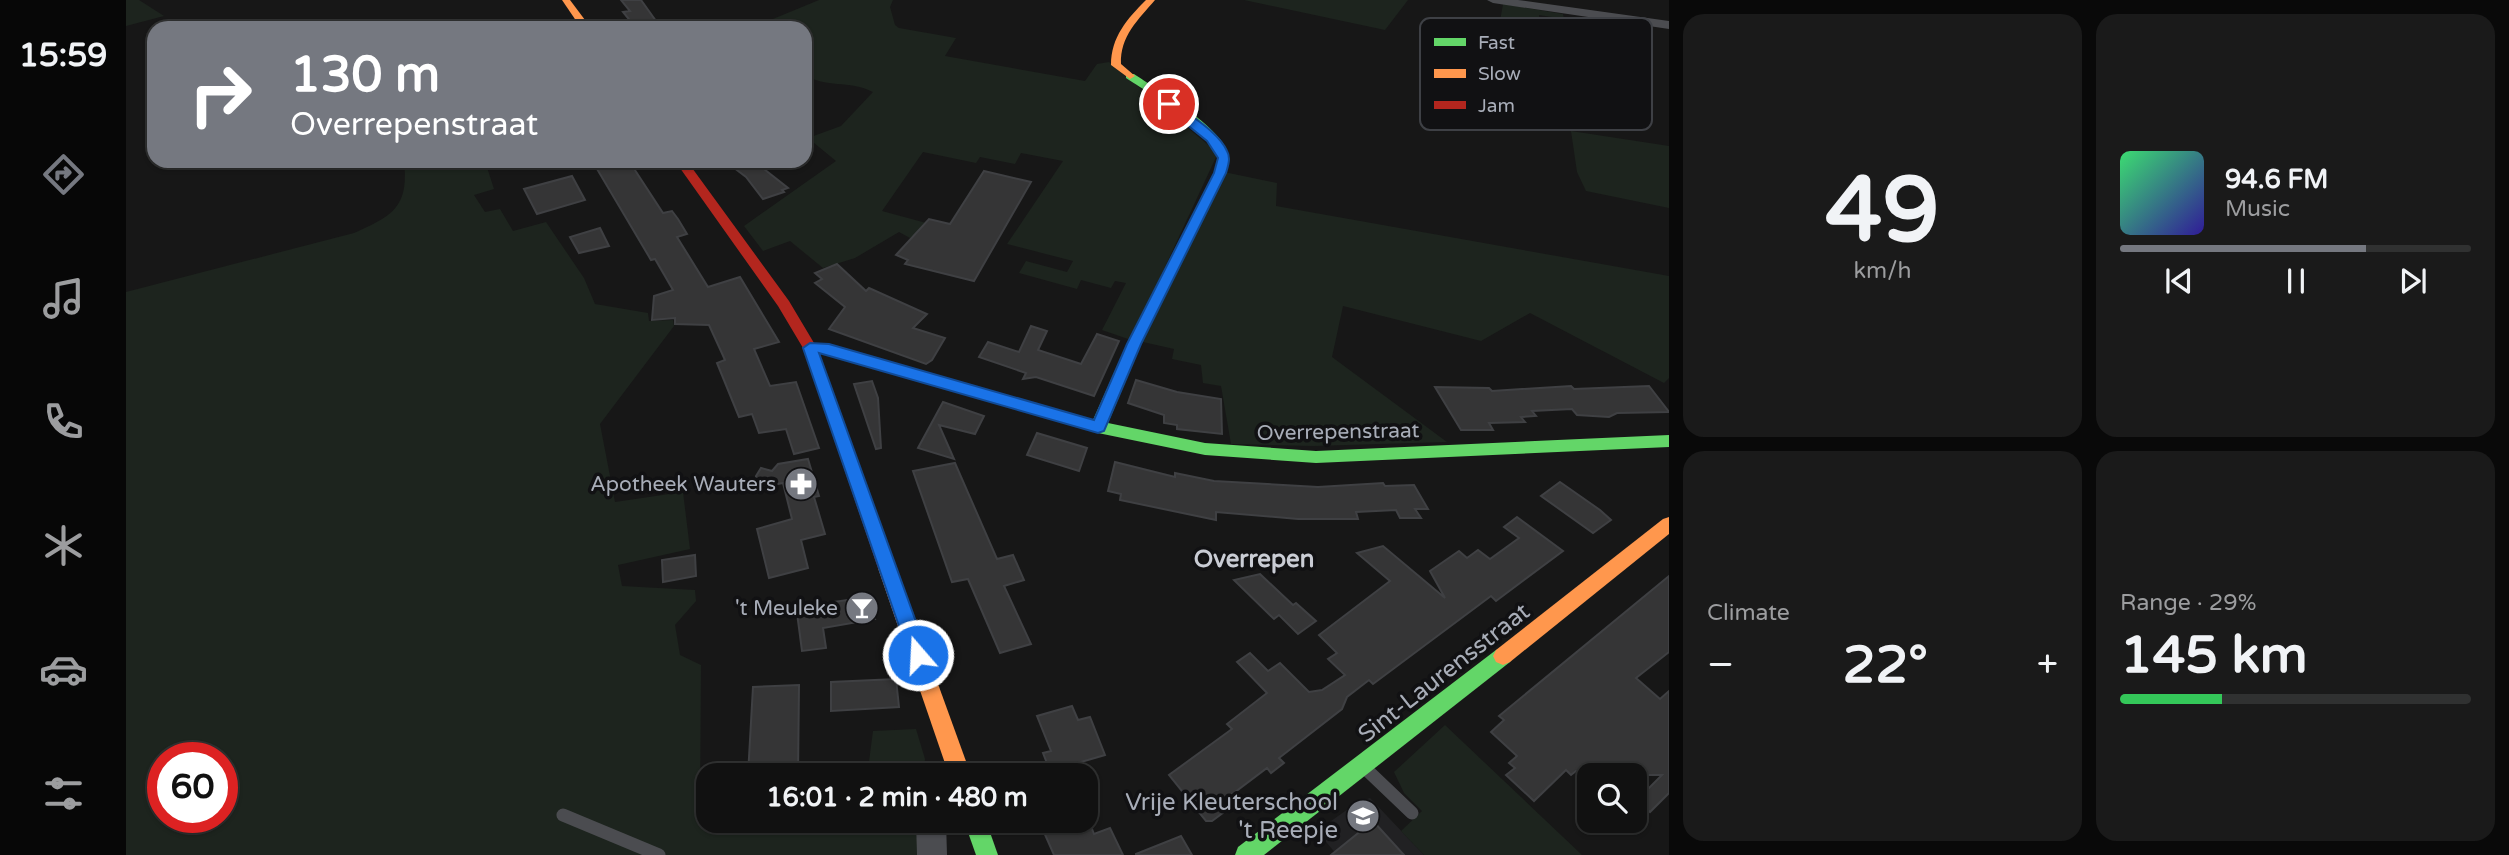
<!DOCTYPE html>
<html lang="en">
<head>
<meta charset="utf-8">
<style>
	body { margin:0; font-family:"Varela Round",sans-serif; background:#1a1a1a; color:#f1f3f6; height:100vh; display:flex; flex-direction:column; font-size:26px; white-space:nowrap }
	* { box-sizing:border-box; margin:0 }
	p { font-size:23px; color:#9c9d9f }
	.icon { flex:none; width:38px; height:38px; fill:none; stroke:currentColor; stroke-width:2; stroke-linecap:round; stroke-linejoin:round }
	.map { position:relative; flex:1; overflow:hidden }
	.panel { display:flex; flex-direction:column; gap:14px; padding:14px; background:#090909; width:840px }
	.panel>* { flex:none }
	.guide { position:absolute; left:21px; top:21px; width:665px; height:147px; border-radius:21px; box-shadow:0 2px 5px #0004,0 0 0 2px #303131; background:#757880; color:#fff; overflow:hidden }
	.buttons { position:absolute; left:1451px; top:763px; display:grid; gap:14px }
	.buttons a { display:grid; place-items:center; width:70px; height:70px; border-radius:14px; background:#111; box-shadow:0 2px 5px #0004,0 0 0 2px #303131; font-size:35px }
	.speed { position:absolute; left:21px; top:742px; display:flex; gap:14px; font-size:35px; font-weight:700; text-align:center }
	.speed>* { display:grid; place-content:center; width:91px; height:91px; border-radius:50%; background:#111; box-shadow:0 2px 5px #0004,0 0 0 2px #303131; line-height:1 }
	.speed .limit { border:10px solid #d22; background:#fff; color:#111 }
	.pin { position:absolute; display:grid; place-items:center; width:60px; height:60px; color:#fff; margin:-30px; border:4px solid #fff; border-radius:50%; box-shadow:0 2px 7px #0007 }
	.me { position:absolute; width:77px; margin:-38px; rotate:341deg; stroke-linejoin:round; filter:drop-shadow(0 0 5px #0008) }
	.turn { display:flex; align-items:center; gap:24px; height:147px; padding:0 28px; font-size:32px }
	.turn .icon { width:91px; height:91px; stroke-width:2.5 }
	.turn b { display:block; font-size:49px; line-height:60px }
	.big { font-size:52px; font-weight:700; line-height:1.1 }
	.panel .widget { flex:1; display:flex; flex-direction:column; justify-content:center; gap:10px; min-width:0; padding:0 24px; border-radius:21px; background:#1a1a1a }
	.panel .dial { align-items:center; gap:0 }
	.dial b { font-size:91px; line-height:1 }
	.song { display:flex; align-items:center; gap:21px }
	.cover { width:84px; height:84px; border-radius:10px; background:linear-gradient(135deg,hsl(140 70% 55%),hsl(250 70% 35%)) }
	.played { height:7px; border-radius:4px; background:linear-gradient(90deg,#757880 70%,#303131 70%) }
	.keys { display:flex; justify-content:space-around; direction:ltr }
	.heat { display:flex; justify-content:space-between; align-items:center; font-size:38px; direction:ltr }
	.charge { height:10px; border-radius:5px; background:linear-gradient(90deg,#34c759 29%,#303131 0) }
	.panel .tiles { flex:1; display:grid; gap:14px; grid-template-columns:repeat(2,1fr) }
	.trip { position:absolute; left:570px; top:763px; width:402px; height:70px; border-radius:21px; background:#111; box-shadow:0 2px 5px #0004,0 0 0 2px #303131; font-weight:700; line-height:70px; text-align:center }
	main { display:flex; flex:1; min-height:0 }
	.tab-bar { display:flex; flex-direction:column; width:126px; justify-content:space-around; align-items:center; background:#070707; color:#9c9d9f }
	.tab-bar .icon { width:49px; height:49px }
	.tab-bar .selected { color:#757880 }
	.tab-bar b { font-size:32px; color:#f1f3f6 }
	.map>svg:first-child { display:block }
	.built { fill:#212123 }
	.green { fill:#1d241e; fill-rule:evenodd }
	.building { fill:#353536; stroke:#3f4043; stroke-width:2 }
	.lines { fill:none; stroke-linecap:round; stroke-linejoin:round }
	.lane { stroke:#4b4c50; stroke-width:13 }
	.street { fill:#4b4c50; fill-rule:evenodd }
	.fast { fill:#63d668; fill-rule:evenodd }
	.slow { fill:#ff974d; fill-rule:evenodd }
	.jam { fill:#b3261e; fill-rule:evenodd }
	.route { fill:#1a73e8; stroke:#114b97; stroke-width:2 }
	.labels { text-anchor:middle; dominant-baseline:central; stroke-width:7; stroke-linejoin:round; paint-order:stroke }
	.street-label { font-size:21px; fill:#a8adb8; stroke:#111113 }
	.poi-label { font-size:21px; fill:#a8adb8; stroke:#111113; text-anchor:end }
	.quarter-label { font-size:24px; font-weight:bold; fill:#c9ccd4; stroke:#111113 }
	.near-street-label { font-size:24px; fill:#a8adb8; stroke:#111113 }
	.near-poi-label { font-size:24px; fill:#a8adb8; stroke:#111113; text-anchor:end }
	.key { fill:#111113; stroke:#3e4045; stroke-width:2 }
	.key-label { font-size:19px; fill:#a8adb8 }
</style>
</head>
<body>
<main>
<nav class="tab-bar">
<b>15:59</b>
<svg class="icon selected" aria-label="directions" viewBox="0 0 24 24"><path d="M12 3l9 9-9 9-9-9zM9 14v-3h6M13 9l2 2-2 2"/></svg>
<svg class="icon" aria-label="music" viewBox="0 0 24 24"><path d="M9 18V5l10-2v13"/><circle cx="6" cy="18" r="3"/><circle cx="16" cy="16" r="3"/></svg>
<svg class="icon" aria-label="phone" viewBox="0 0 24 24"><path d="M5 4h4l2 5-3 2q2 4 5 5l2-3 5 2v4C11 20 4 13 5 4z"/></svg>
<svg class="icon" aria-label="climate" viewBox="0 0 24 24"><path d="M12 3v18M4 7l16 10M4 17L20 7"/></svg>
<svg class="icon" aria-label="car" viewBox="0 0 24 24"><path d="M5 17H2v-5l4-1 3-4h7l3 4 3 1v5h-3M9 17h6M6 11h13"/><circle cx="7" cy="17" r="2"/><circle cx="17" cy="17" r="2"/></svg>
<svg class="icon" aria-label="filters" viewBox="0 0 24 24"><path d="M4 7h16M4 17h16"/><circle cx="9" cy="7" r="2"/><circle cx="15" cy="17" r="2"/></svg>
</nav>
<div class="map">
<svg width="1543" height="855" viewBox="0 0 1543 855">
	<rect width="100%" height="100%" fill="#171717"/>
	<polygon class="built" points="1244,798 1298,855 1211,855 1191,831 1232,802"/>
	<g class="green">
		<polygon points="0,0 13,0 38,16 0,26"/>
		<path d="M693,0H767L764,7L769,25L773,28L830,38L819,56L959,81L971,64L983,62L1087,149L1091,155L1005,340L976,330L1000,283L989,281L985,288L955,280L951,289L893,273L900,261L941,272L947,261L881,244L937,161L895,153L889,164L854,157L850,163L797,152L756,211L804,224L784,238L773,232L729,258L697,268L664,241L637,251L618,226L710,161L682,138L715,126L747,92C723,80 699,88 679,75V28H625Z"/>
		<polygon points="1118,0 1282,0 1259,30"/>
		<polygon points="1377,4 1437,14 1438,19 1413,15 1416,45 1371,38"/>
		<polygon points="1445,131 1543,146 1543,208 1460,191 1451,172"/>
		<path d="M278,161H359L368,189L348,195L359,212L374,209L387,231L420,222L458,278L469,304L522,313L523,321L547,320L548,326L474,424L489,502L557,492L564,549L492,565L496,586L569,590L570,601L549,625L554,655L575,665L574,812L583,811V821H792L794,855H0V292L228,233C267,216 283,207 278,161ZM37,758H96V817H37Z"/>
		<polygon points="1098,172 1151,183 1150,206 1543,276 1543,378 1538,383 1404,313 1355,341 1217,306 1206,357 1321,442 1187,446 1105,444 1095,386 1077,383 1075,365 1046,359 1048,349 1017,342"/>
		<polygon points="1319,725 1456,855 1298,855 1275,831 1296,811 1278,793 1268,772"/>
		<polygon points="790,729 799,759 797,775 676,775 677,767 742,769 747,731"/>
	</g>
	<g class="building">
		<polygon points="495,0 515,0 535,28 510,28 497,12 504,11"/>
		<polygon points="472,161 503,161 537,213 546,211 552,219 561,234 551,237 582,287 614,277 653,342 628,349 644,386 670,382 693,448 668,454 660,429 633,433 626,414 613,417 591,363 599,360 583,325 549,324 549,318 526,320 528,296 547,290 529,259 525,260 471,169 475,168"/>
		<polygon points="599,161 656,161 638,169 662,188 656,190 658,192 637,199 620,177"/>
		<polygon points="858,171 905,182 848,281 779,264 782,260 770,255 803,219 824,224"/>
		<polygon points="446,176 459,200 411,214 398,189"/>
		<polygon points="474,228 483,246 453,253 444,237"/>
		<polygon points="711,264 740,291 743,288 801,314 787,328 819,338 806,360 800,364 703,329 719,307 689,283 696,279 689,273"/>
		<polygon points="905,326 921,331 912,350 955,364 971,334 993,341 968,396 910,377 897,379 900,373 853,357 862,342 893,352"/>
		<polygon points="1010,380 1051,392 1095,399 1096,434 1051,429 1051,425 1038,423 1038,415 1002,403"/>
		<polygon points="746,381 752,398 755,448 750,449 728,384"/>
		<polygon points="1445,386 1448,389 1523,386 1543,412 1491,413 1483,417 1451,415 1446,409 1406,411 1410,416 1395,417 1399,422 1363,423 1367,430 1335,430 1309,387 1363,388 1366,391"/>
		<polygon points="817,402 858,416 849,434 813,425 828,459 792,448"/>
		<polygon points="911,433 961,448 953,471 901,455"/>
		<polygon points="682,459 693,496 688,497 699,534 675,540 682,568 643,578 631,529 666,519 657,483 630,488 630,476 635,468 646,471 652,464"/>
		<polygon points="989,462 1049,477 1049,473 1088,481 1192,487 1257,483 1259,486 1288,485 1302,509 1289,509 1295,518 1274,518 1270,510 1230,512 1232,519 1172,519 1090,512 1090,520 994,500 995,494 982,491"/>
		<polygon points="829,463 871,559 887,555 898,580 878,586 905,644 874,653 842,579 826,582 787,471"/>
		<polygon points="1434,482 1474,510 1485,520 1467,533 1415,496"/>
		<polygon points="1391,517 1437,551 1370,601 1365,596 1247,684 1243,680 1221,697 1216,709 1153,758 1158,763 1145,773 1141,768 1092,805 1098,812 1086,821 1080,821 1043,775 1106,729 1101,724 1141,693 1111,662 1124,653 1142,671 1154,663 1183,692 1196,690 1219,675 1202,659 1211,653 1193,635 1264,581 1231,553 1257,546 1319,598 1304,571 1333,551 1341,558 1352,550 1364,559 1393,538 1378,527"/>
		<polygon points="569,555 570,576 537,582 536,560"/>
		<polygon points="1134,574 1167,605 1170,603 1190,621 1172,634 1153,615 1148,619 1108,580"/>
		<polygon points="1543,576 1543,652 1510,678 1534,699 1543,691 1543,793 1524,812 1511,800 1536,775 1455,775 1450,771 1445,775 1440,770 1408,801 1380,775 1389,768 1383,763 1391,756 1365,732 1378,720 1373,716"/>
		<polygon points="742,597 749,619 697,628 700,648 676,651 671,613 694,609 693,604"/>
		<polygon points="770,679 773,707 705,711 705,682"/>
		<polygon points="673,685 672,775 622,775 627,687"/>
		<polygon points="946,706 952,720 964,717 979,755 924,771 917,753 925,751 911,716"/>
		<polygon points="913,821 953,821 958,831 966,829 968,834 984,828 997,855 928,855"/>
		<polygon points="1247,821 1278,855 1205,855"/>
		<polygon points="1055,836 1066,855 1010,855 1010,854"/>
	</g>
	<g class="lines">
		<g class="lane">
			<polyline points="1242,771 1286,813"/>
			<polyline points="437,815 533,855"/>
		</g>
		<g class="street">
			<polygon points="1361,0 1392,0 1543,21 1543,29 1367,3"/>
			<polygon points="790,821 820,821 821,855 791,855"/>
		</g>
		<g class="fast">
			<path d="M1000,74H1008C1030,89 1099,128 1103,157C1104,162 1101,168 1100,173L1015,344L982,423L1079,443L1190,451L1543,435V447L1190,463L1079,455L972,433L925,419L922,415L925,411L930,409L967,420L1001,344L1088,173C1090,168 1092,162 1092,157C1089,129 1022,93 1000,78Z"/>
			<polygon points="1377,647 1384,650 1387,656 1384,662 1138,855 1109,855 1112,847 1370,650"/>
			<polygon points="838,821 860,821 872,855 850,855"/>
		</g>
		<g class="slow">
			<polygon points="436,0 444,0 465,28 455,28"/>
			<path d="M1020,0H1029C1012,20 994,36 995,64L1009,76L1004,79L985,65C985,37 1001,19 1020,0Z"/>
			<polygon points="1543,517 1543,534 1384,662 1377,665 1370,662 1367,656 1370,650 1537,519"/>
			<polygon points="761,560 767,563 770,568 845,775 823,775 752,568 755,563"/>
		</g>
		<polygon class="jam" points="549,161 561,161 663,301 688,343 703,344 930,409 938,415 930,421 703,354 693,353 770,568 767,573 761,576 755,573 752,568 677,348 652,306"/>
	</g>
	<path class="route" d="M1039,102H1047C1063,115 1093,132 1101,151C1105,158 1102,166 1100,173L1015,344L978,431L972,433L693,353L802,655L799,661L792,664L785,661L677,348L684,343L703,344L968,420L1001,344L1088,173L1092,158L1081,141L1039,107Z"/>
	<defs>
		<symbol id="pharmacy-disc" viewBox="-11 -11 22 22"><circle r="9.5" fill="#757880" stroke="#111113"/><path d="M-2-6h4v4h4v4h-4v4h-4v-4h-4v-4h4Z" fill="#fff"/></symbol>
		<symbol id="bar-disc" viewBox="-11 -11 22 22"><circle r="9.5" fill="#757880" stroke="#111113"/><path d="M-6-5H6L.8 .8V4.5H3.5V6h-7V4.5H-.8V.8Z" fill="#fff"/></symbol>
		<symbol id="school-disc" viewBox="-11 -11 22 22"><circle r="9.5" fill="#757880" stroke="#111113"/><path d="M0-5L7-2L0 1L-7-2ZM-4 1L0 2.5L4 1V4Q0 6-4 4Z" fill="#fff"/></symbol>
	</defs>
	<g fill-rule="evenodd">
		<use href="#pharmacy-disc" x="656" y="465" width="38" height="38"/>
		<use href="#bar-disc" x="717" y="589" width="38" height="38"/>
		<use href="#school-disc" x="1218" y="797" width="38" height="38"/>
	</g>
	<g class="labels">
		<g class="street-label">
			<text transform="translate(1212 432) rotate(-1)">Overrepenstraat</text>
		</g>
		<g class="poi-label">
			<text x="650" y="484">Apotheek Wauters</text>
			<text x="712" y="608">'t Meuleke</text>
		</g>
		<g class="quarter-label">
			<text x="1128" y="559">Overrepen</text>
		</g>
		<g class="near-street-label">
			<text transform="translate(1318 673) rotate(-38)">Sint-Laurensstraat</text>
		</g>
		<g class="near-poi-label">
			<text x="1212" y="802">Vrije Kleuterschool<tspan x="1212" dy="28">'t Reepje</tspan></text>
		</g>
	</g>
	<rect x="1294" y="18" width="232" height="112" rx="10" class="key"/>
	<rect x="1308" y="38" width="32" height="8" fill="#63d668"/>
	<rect x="1308" y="69" width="32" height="9" fill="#ff974d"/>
	<rect x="1308" y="101" width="32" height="8" fill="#b3261e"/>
	<g class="key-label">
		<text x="1352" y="49">Fast</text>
		<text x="1352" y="80">Slow</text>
		<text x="1352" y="112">Jam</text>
	</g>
</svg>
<div class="buttons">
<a><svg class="icon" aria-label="search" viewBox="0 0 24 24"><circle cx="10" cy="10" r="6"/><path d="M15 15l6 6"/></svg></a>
</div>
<div class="speed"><div class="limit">60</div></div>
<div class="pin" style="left:1043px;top:104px;background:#d93025"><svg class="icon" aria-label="arrive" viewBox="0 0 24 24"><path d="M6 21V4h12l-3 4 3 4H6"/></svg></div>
<svg class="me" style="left:792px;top:655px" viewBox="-20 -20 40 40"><circle r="17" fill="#1a73e8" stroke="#fff" stroke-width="3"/><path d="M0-11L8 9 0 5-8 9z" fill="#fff"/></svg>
<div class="trip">16:01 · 2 min · 480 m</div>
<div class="guide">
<div class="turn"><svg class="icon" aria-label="right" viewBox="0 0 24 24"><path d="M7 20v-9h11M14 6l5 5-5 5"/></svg><div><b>130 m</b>Overrepenstraat</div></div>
</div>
</div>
<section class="panel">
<div class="tiles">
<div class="widget dial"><b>49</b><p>km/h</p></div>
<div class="widget">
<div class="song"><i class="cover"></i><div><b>94.6 FM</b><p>Music</p></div></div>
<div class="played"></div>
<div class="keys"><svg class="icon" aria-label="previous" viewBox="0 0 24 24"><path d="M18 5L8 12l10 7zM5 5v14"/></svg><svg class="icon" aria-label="pause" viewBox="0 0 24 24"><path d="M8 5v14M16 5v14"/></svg><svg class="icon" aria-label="next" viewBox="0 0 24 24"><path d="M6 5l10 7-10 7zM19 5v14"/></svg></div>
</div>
<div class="widget"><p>Climate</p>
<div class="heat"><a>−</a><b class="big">22°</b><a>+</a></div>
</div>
<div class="widget"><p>Range · 29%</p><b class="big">145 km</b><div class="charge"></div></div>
</div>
</section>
</main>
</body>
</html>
